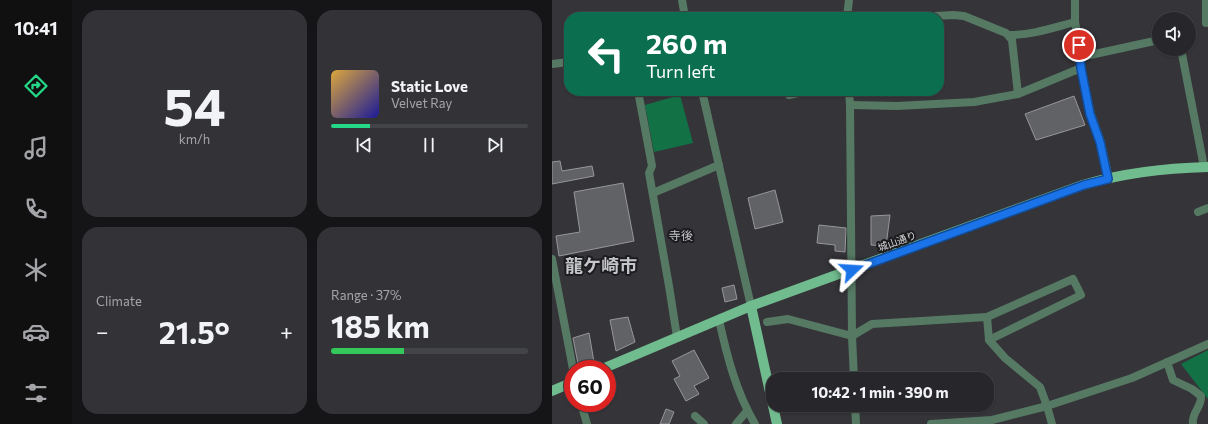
<!DOCTYPE html>
<html lang="en">
<head>
<meta charset="utf-8">
<style>
	body { margin:0; font-family:Commissioner,"Noto Sans JP",sans-serif; background:#333337; color:#f1f3f6; height:100vh; display:flex; flex-direction:column; font-size:15px; white-space:nowrap }
	* { box-sizing:border-box; margin:0 }
	p { font-size:13px; color:#a4a5a9 }
	.icon { flex:none; width:22px; height:22px; fill:none; stroke:currentColor; stroke-width:2; stroke-linecap:round; stroke-linejoin:round }
	.map { position:relative; flex:1; overflow:hidden }
	.sheet { display:flex; flex-direction:column; gap:10px; padding:10px; background:#151518; width:480px }
	.sheet>* { flex:none }
	.banner { position:absolute; left:12px; top:12px; width:380px; height:84px; border-radius:16px; box-shadow:0 1px 3px #0004,0 0 0 1px #434447; background:#0b6e4f; color:#fff; overflow:hidden }
	.controls { position:absolute; left:600px; top:12px; display:grid; gap:8px }
	.controls a { display:grid; place-items:center; width:44px; height:44px; border-radius:50%; background:#27272b; box-shadow:0 1px 3px #0004,0 0 0 1px #434447; font-size:20px }
	.speed { position:absolute; left:12px; top:360px; display:flex; gap:8px; font-size:20px; font-weight:700; text-align:center }
	.speed>* { display:grid; place-content:center; width:52px; height:52px; border-radius:50%; background:#27272b; box-shadow:0 1px 3px #0004,0 0 0 1px #434447; line-height:1 }
	.speed .limit { border:6px solid #d22; background:#fff; color:#111 }
	.pin { position:absolute; display:grid; place-items:center; width:34px; height:34px; color:#fff; margin:-17px; border:2px solid #fff; border-radius:50%; box-shadow:0 1px 4px #0007 }
	.me { position:absolute; width:44px; margin:-22px; rotate:70deg; stroke-linejoin:round; filter:drop-shadow(0 0 3px #0008) }
	.turn { display:flex; align-items:center; gap:14px; height:84px; padding:0 16px; font-size:18px }
	.turn .icon { width:52px; height:52px; stroke-width:2.5 }
	.turn b { display:block; font-size:28px; line-height:34px }
	.big { font-size:30px; font-weight:700; line-height:1.1 }
	.sheet .tile { flex:1; display:flex; flex-direction:column; justify-content:center; gap:6px; min-width:0; padding:0 14px; border-radius:16px; background:#333337 }
	.sheet .dial { align-items:center; gap:0 }
	.dial b { font-size:52px; line-height:1 }
	.song { display:flex; align-items:center; gap:12px }
	.cover { width:48px; height:48px; border-radius:6px; background:linear-gradient(135deg,hsl(40 70% 55%),hsl(240 70% 35%)) }
	.played { height:4px; border-radius:2px; background:linear-gradient(90deg,#23d886 20%,#434447 20%) }
	.keys { display:flex; justify-content:space-around; direction:ltr }
	.heat { display:flex; justify-content:space-between; align-items:center; font-size:22px; direction:ltr }
	.charge { height:6px; border-radius:3px; background:linear-gradient(90deg,#34c759 37%,#434447 0) }
	.sheet .tiles { flex:1; display:grid; gap:10px; grid-template-columns:repeat(2,1fr) }
	.trip { position:absolute; left:214px; top:372px; width:228px; height:40px; border-radius:16px; background:#27272b; box-shadow:0 1px 3px #0004,0 0 0 1px #434447; font-weight:700; line-height:40px; text-align:center }
	main { display:flex; flex:1; min-height:0 }
	.tab-bar { display:flex; flex-direction:column; width:72px; justify-content:space-around; align-items:center; background:#101011; color:#a4a5a9 }
	.tab-bar .icon { width:28px; height:28px }
	.tab-bar .selected { color:#23d886 }
	.tab-bar b { font-size:18px; color:#f1f3f6 }
	.map>svg:first-child { display:block }
	.green { fill:#137245 }
	.building { fill:#616266; stroke:#96969b }
	.lines { fill:none; stroke-linecap:round; stroke-linejoin:round }
	.minor { stroke:#567963; stroke-width:8 }
	.major { stroke:#71bc8f; stroke-width:10 }
	.route-casing { stroke:#114b97; stroke-width:10 }
	.route { stroke:#1a73e8; stroke-width:7 }
	.labels { text-anchor:middle; dominant-baseline:central; stroke-width:4; stroke-linejoin:round; paint-order:stroke }
	.street-label { font-size:10px; fill:#d7d8da; stroke:#1c1c1e }
	.quarter-label { font-size:12px; fill:#c5c6cb; stroke:#1c1c1e }
	.town-label { font-size:18px; font-weight:bold; fill:#c5c6cb; stroke:#1c1c1e }
</style>
</head>
<body>
<main>
<nav class="tab-bar">
<b>10:41</b>
<svg class="icon selected" aria-label="directions" viewBox="0 0 24 24"><path d="M12 3l9 9-9 9-9-9zM9 14v-3h6M13 9l2 2-2 2"/></svg>
<svg class="icon" aria-label="music" viewBox="0 0 24 24"><path d="M9 18V5l10-2v13"/><circle cx="6" cy="18" r="3"/><circle cx="16" cy="16" r="3"/></svg>
<svg class="icon" aria-label="phone" viewBox="0 0 24 24"><path d="M5 4h4l2 5-3 2q2 4 5 5l2-3 5 2v4C11 20 4 13 5 4z"/></svg>
<svg class="icon" aria-label="climate" viewBox="0 0 24 24"><path d="M12 3v18M4 7l16 10M4 17L20 7"/></svg>
<svg class="icon" aria-label="car" viewBox="0 0 24 24"><path d="M5 17H2v-5l4-1 3-4h7l3 4 3 1v5h-3M9 17h6M6 11h13"/><circle cx="7" cy="17" r="2"/><circle cx="17" cy="17" r="2"/></svg>
<svg class="icon" aria-label="filters" viewBox="0 0 24 24"><path d="M4 7h16M4 17h16"/><circle cx="9" cy="7" r="2"/><circle cx="15" cy="17" r="2"/></svg>
</nav>
<section class="sheet">
<div class="tiles">
<div class="tile dial"><b>54</b><p>km/h</p></div>
<div class="tile">
<div class="song"><i class="cover"></i><div><b>Static Love</b><p>Velvet Ray</p></div></div>
<div class="played"></div>
<div class="keys"><svg class="icon" aria-label="previous" viewBox="0 0 24 24"><path d="M18 5L8 12l10 7zM5 5v14"/></svg><svg class="icon" aria-label="pause" viewBox="0 0 24 24"><path d="M8 5v14M16 5v14"/></svg><svg class="icon" aria-label="next" viewBox="0 0 24 24"><path d="M6 5l10 7-10 7zM19 5v14"/></svg></div>
</div>
<div class="tile"><p>Climate</p>
<div class="heat"><a>−</a><b class="big">21.5°</b><a>+</a></div>
</div>
<div class="tile"><p>Range · 37%</p><b class="big">185 km</b><div class="charge"></div></div>
</div>
</section>
<div class="map">
<svg width="656" height="424" viewBox="0 0 656 424">
	<rect width="100%" height="100%" fill="#343439"/>
	<g class="green">
		<polygon points="128,95 141,143 102,152 93,105"/>
		<polygon points="656,350 656,399 629,364"/>
	</g>
	<g class="building">
		<polygon points="522,96 533,125 484,140 473,114"/>
		<polygon points="8,161 10,171 40,166 42,176 0,184 0,162"/>
		<polygon points="71,183 82,241 7,256 4,236 28,232 22,192"/>
		<polygon points="223,190 231,222 203,229 196,198"/>
		<polygon points="338,215 334,246 319,245 319,216"/>
		<polygon points="267,225 294,228 293,252 283,251 283,245 265,243"/>
		<polygon points="182,285 185,299 173,302 170,288"/>
		<polygon points="76,317 83,342 64,351 58,320"/>
		<polygon points="37,333 42,362 27,369 21,338"/>
		<polygon points="142,350 157,378 142,386 147,394 134,401 122,379 128,376 120,361"/>
		<polygon points="114,409 122,412 117,424 108,424"/>
	</g>
	<g class="lines">
		<g class="minor">
			<polyline points="130,0 133,17"/>
			<polyline points="523,0 523,22 529,57 529,68 539,114 549,142 557,179"/>
			<polyline points="654,0 654,23"/>
			<polyline points="295,17 297,0"/>
			<polyline points="365,17 401,15 412,16 454,33 460,40 466,94"/>
			<path d="M457,35C481,35 500,28 523,22"/>
			<polyline points="629,49 652,167"/>
			<polyline points="529,57 607,40"/>
			<polyline points="0,64 17,62"/>
			<polyline points="86,91 100,166 97,173 117,286 125,337"/>
			<polyline points="150,91 199,306"/>
			<polyline points="297,91 298,105 300,336 302,379"/>
			<polyline points="237,95 256,91"/>
			<polyline points="298,105 345,106 422,102 466,94 529,68"/>
			<polyline points="101,193 167,165"/>
			<polyline points="646,212 656,208"/>
			<polyline points="0,259 21,369"/>
			<polyline points="435,317 521,279 529,295 437,340"/>
			<path d="M167,320C175,356 184,392 203,424"/>
			<polyline points="215,322 236,319 300,336 320,324 435,317 437,340 453,358 488,387 495,406 500,424"/>
			<path d="M615,362L621,380L640,389L649,396C650,407 639,413 641,424"/>
			<polyline points="29,403 35,424"/>
			<polyline points="303,405 304,424"/>
			<polyline points="143,416 152,424"/>
			<polyline points="184,424 195,411"/>
			<polyline points="379,424 440,420 495,406 580,378 656,344"/>
		</g>
		<g class="major">
			<polyline points="199,306 225,424"/>
			<path d="M50,369L199,306L531,185C571,173 615,168 656,167"/>
			<polyline points="0,391 21,382"/>
		</g>
	</g>
	<g class="lines">
		<defs>
			<polyline id="route" points="300,270 532,185 556,179 548,142 538,114 529,68 527,45"/>
		</defs>
		<use href="#route" class="route-casing"/>
		<use href="#route" class="route"/>
	</g>
	<g class="labels">
		<g class="street-label">
			<text transform="translate(345 241) rotate(-20)">城山通り</text>
		</g>
		<g class="quarter-label">
			<text x="129" y="235">寺後</text>
		</g>
		<g class="town-label">
			<text x="49" y="265">龍ケ崎市</text>
		</g>
	</g>
</svg>
<div class="controls">
<a><svg class="icon" aria-label="sound" viewBox="0 0 24 24"><path d="M4 9h4l5-4v14l-5-4H4zM17 9q2 3 0 6"/></svg></a>
</div>
<div class="speed"><div class="limit">60</div></div>
<div class="pin" style="left:527px;top:45px;background:#d93025"><svg class="icon" aria-label="arrive" viewBox="0 0 24 24"><path d="M6 21V4h12l-3 4 3 4H6"/></svg></div>
<svg class="me" style="left:300px;top:270px" viewBox="-20 -20 40 40"><path d="M0-17L14 15 0 8-14 15z" fill="#1a73e8" stroke="#fff" stroke-width="4"/></svg>
<div class="trip">10:42 · 1 min · 390 m</div>
<div class="banner">
<div class="turn"><svg class="icon" aria-label="left" viewBox="0 0 24 24"><path d="M17 20v-9H6M10 6l-5 5 5 5"/></svg><div><b>260 m</b>Turn left</div></div>
</div>
</div>
</main>
</body>
</html>
